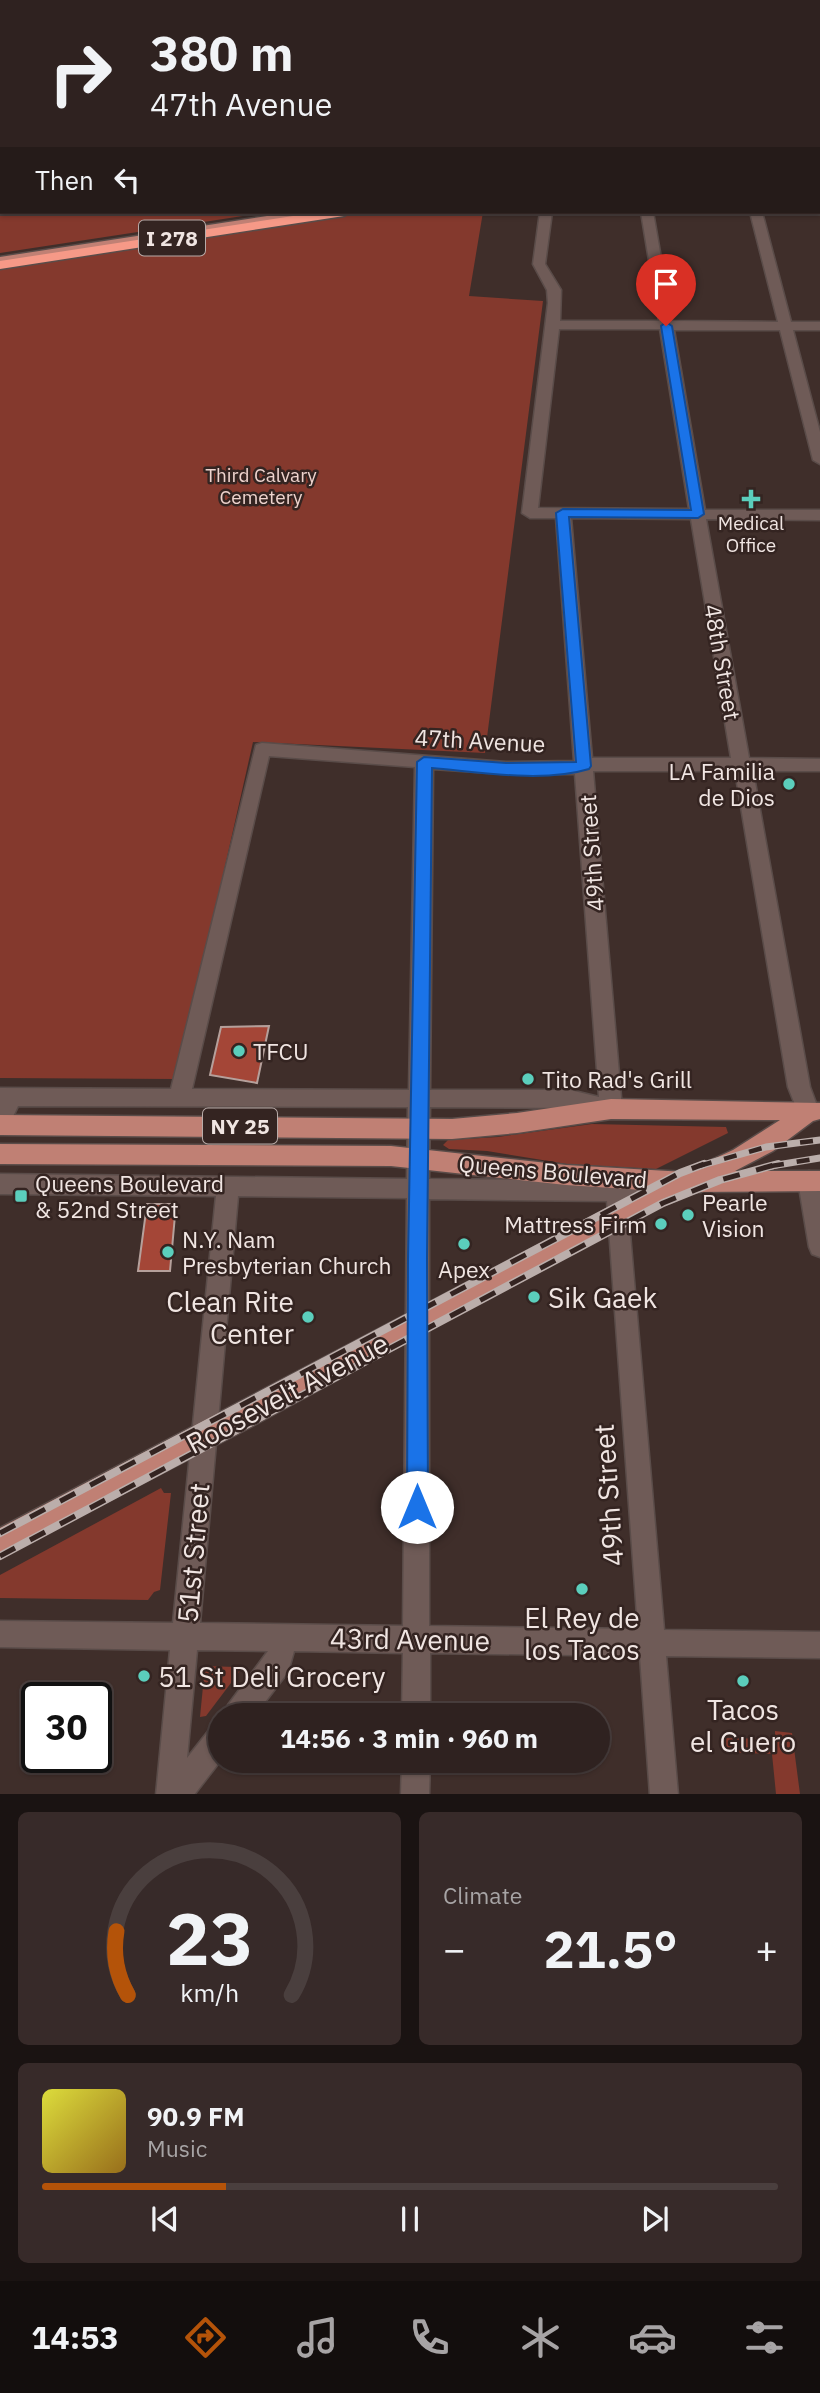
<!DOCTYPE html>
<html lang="en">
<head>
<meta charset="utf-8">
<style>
	body { margin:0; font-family:"IBM Plex Sans",sans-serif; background:#372a29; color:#f1f3f6; height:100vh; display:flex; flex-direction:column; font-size:26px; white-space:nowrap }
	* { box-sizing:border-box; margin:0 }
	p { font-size:23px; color:#a7a4a5 }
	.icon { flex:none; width:38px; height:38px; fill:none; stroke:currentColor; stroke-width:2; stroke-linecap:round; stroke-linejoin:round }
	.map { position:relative; height:1794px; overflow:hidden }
	.drawer { display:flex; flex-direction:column; gap:18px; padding:18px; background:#1a1312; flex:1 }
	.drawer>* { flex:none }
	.hud { position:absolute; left:0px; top:0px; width:821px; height:214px; box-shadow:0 2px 5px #0004,0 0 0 2px #4a3f3e; background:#2f2220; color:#f1f3f6; overflow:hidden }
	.speed { position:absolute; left:21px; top:1682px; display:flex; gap:14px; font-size:35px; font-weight:700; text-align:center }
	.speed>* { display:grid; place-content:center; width:91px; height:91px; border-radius:50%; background:#2f2220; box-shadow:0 2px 5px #0004,0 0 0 2px #4a3f3e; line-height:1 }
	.speed .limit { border:4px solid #111; border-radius:10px; background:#fff; color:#111 }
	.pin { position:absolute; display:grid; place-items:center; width:60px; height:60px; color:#fff; margin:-72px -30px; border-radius:50% 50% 50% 0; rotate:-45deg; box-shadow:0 0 7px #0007 }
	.pin .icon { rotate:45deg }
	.me { position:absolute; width:77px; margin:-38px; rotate:0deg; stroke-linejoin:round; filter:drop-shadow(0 0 5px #0008) }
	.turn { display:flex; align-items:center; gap:24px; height:147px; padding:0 35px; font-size:32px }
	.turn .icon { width:91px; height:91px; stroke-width:2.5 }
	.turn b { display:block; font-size:49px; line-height:60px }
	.then { display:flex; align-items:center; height:66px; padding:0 35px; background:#0003; gap:14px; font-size:26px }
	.big { font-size:52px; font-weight:700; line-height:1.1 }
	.drawer .tile { flex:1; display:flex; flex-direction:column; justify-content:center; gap:10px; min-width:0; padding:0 24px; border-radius:10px; background:#372a29 }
	.drawer .dial { align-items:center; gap:0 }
	.dial svg { height:182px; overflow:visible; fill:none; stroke:#4a3f3e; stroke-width:7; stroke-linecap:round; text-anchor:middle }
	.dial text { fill:#f1f3f6; stroke:none }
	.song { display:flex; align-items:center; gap:21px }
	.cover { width:84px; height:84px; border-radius:10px; background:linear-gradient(135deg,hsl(60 70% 55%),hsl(40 70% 35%)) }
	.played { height:7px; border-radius:4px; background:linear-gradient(90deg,#b45309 25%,#4a3f3e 25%) }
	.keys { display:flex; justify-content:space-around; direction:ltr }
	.heat { display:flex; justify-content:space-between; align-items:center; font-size:38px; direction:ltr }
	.drawer .tiles { flex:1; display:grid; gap:18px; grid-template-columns:1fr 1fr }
	.tile:last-child { grid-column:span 2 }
	.trip { position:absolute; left:208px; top:1703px; width:402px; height:70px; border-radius:35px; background:#2f2220; box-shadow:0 2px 5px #0004,0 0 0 2px #4a3f3e; font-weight:700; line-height:70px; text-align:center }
	.menu { display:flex; height:112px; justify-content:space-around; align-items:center; background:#130e0d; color:#a7a4a5 }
	.menu .icon { width:49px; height:49px }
	.menu .current { color:#b45309 }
	.menu b { font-size:32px; color:#f1f3f6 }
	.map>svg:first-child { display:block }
	.green { fill:#84392d }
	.building { fill:#a44637; stroke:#b5a09b; stroke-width:2 }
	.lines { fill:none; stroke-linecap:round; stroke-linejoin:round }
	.minor-casing { stroke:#5a4c49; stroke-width:3 }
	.major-casing { stroke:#5a4c49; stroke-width:3 }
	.highway-casing { stroke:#5a4c49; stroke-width:3 }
	.minor { fill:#6f5b57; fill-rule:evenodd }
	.major { fill:#c08074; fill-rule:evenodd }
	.highway { fill:#f69987; fill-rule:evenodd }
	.rail-far1-casing { stroke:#bbaeab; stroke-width:7 }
	.rail-casing { stroke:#bbaeab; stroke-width:8 }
	.rail-far1 { stroke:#342421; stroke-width:4.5; stroke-dasharray:13; stroke-linecap:butt }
	.rail { stroke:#342421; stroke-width:5; stroke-dasharray:17; stroke-linecap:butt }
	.route { fill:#1a73e8; stroke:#114b97; stroke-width:2 }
	.poi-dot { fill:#5bcebc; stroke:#342421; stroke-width:2.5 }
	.labels { text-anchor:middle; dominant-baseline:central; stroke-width:5; stroke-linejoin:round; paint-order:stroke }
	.far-park-label { font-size:19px; fill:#efd4ce; stroke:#342421 }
	.far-poi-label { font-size:19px; fill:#f0e5e2; stroke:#342421 }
	.shield { fill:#342421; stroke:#b8aba8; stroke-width:2 }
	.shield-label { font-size:21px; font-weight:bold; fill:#f0e5e2 }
	.street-label { font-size:23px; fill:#f0e5e2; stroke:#342421 }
	.poi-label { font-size:23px; fill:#f0e5e2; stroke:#342421; text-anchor:start }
	.near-poi-label { font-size:28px; fill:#f0e5e2; stroke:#342421; text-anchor:start }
	.near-street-label { font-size:28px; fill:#f0e5e2; stroke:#342421 }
</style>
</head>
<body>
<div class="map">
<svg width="820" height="1795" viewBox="0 0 820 1795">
	<rect width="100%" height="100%" fill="#3f2e2a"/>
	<g class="green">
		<polygon points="0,0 598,0 598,2 2,2 2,212 269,212 0,253"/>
		<polygon points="370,212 483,212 469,296 543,301 485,753 253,742 177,1079 0,1078 0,269"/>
		<polygon points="592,1124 726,1127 728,1133 656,1169 567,1164 487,1151 449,1149 443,1145 448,1140 498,1137"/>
		<polygon points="161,1488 164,1493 171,1493 160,1590 154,1592 148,1600 0,1598 0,1575"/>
		<polygon points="205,1666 236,1667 240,1671 206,1716 200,1717"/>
		<polygon points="775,1731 792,1733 800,1794 776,1794 772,1754 723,1752 723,1738 775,1739"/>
	</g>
	<g class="building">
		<polygon points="269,1026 257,1083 210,1075 221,1027"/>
		<polygon points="147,1204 176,1204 170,1271 138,1271"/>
	</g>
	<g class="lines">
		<defs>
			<g id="minor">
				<rect x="608" y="0" width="10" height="2"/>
				<rect x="819" y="70" width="1" height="7"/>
				<rect x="819" y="117" width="1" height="6"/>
				<path d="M540,212H552L545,264L561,290L560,321H659L641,212H653L672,321L778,322L750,212H762L791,322H820V330H793L820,432V464L813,460L780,330H674L705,510H820V520L706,519L749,758L820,759V771H753L810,1087L819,1111L816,1117L808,1120L800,1117L788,1087L735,771H593L622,1109L619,1115L611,1118L570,1108L430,1107L429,1179L616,1181L657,1176L665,1179L668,1186L665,1193L627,1199L664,1630L820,1632V1658L666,1656L678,1795H650L640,1656L430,1653V1715H402L403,1653L294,1651L288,1672L255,1715H224L228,1705L268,1651L197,1650L187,1758L210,1729L220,1725L221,1760L194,1795H156L170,1650L0,1647V1621L173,1623L216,1196L0,1194V1174L407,1179L408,1107L18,1106L8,1127L0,1130V1088L171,1089L256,745L262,743L506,762L574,761L556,518H530L522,513L548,303L547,290L533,264ZM559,329H660L689,509L538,508ZM571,518L691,519L731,758H592ZM269,756L415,767L409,1090L192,1089ZM433,769L506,774H575L599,1097L570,1090H430ZM238,1196L407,1198L403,1626L200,1623ZM429,1199L607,1201L638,1629L429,1626Z"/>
				<polygon points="809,1171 817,1174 820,1181 820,1257 812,1254 809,1247 798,1181 801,1174"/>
				<polygon points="402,1760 430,1760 429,1795 401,1795"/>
			</g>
			<g id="major">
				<rect x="819" y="157" width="1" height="8"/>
				<polygon points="293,212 325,212 318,216 0,265 0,257"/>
				<polygon points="611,1099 820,1103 820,1119 813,1121 773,1151 735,1171 820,1171 820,1191 688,1192 627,1222 243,1431 0,1557 0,1528 643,1190 566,1185 391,1166 0,1164 0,1144 391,1146 566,1165 685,1172 733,1150 780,1120 611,1119 517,1133 452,1139 0,1135 0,1115 452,1119 517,1113"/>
			</g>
			<g id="highway">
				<polygon points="675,0 689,0 690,2 677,2"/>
				<polygon points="698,0 715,0 716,2 700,2"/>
				<polygon points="724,0 740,0 741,2 726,2"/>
				<polygon points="763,0 782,0 783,2 765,2"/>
				<rect x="819" y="7" width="1" height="6"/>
				<rect x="819" y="30" width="1" height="6"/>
				<polygon points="819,60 820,61 820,69 819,68"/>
				<rect x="819" y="125" width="1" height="8"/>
				<rect x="819" y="142" width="1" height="8"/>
				<polygon points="319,212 351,212 344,216 0,269 0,261"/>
			</g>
		</defs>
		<use href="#minor" class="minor-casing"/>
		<use href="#major" class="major-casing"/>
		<use href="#highway" class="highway-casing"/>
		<use href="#minor" class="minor"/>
		<use href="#major" class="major"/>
		<use href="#highway" class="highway"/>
		<defs>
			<g id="rail-far1">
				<polyline points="699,1166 766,1147 820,1140"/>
				<polyline points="771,1166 820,1158"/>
			</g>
			<g id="rail">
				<polyline points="0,1533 680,1173 704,1164"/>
				<polyline points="0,1556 663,1203 720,1180 778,1164"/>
			</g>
		</defs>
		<use href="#rail-far1" class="rail-far1-casing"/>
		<use href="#rail" class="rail-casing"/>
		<use href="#rail-far1" class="rail-far1"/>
		<use href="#rail" class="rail"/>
	</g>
	<path class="route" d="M666,322L672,326L704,514L698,518L569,517L591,766L589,769C543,783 479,772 432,768L427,1259L428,1507L425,1515L417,1518L410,1515L407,1507L408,1259L417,762L424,757L506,763L576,762L556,513L563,509L691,510L661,326Z"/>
	<g class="poi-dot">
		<path d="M747.5 488.5h7v7h7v7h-7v7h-7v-7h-7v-7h7z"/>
		<circle cx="789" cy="784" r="7"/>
		<circle cx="239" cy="1051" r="7"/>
		<circle cx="528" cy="1079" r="7"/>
		<rect x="14" y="1189" width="14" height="14" rx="3.5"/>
		<circle cx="688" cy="1215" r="7"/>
		<circle cx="661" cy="1224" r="7"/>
		<circle cx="464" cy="1244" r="7"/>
		<circle cx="168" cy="1252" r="7"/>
		<circle cx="534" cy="1297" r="7"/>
		<circle cx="308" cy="1317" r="7"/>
		<circle cx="582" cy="1589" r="7"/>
		<circle cx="144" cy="1676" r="7"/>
		<circle cx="743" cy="1681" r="7"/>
	</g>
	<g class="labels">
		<g class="far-park-label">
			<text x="261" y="475">Third Calvary<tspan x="261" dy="22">Cemetery</tspan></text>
		</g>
		<g class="far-poi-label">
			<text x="751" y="523">Medical<tspan x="751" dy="22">Office</tspan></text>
		</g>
		<g class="shield">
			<rect x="139" y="220.5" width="66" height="35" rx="5"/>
			<rect x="203" y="1108.5" width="74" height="35" rx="5"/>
		</g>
		<g class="shield-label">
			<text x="172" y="238">I 278</text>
			<text x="240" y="1126">NY 25</text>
		</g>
		<g class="street-label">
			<text transform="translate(723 662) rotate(80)">48th Street</text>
			<text transform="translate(480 740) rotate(3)">47th Avenue</text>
			<text transform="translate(591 853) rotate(-94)">49th Street</text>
			<text transform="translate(553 1171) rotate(5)">Queens Boulevard</text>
		</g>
		<g class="poi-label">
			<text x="775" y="771" text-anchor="end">LA Familia<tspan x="775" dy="26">de Dios</tspan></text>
			<text x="253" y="1051">TFCU</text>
			<text x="542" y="1079">Tito Rad's Grill</text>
			<text x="35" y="1183">Queens Boulevard<tspan x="35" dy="26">&amp; 52nd Street</tspan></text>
			<text x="702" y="1202">Pearle<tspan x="702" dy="26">Vision</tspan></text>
			<text x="647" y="1224" text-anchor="end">Mattress Firm</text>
			<text x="182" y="1239">N.Y. Nam<tspan x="182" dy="26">Presbyterian Church</tspan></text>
			<text x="464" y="1269" text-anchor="middle">Apex</text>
		</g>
		<g class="near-poi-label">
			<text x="548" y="1297">Sik Gaek</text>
			<text x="294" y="1301" text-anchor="end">Clean Rite<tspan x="294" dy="32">Center</tspan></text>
			<text x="582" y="1617" text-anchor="middle">El Rey de<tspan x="582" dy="32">los Tacos</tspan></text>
			<text x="158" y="1676">51 St Deli Grocery</text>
			<text x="743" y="1709" text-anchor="middle">Tacos<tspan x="743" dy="32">el Guero</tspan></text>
		</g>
		<g class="near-street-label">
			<text transform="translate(287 1393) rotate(-28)">Roosevelt Avenue</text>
			<text transform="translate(608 1495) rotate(-94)">49th Street</text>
			<text transform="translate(193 1553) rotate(-85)">51st Street</text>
			<text transform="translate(410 1639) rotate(1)">43rd Avenue</text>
		</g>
	</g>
</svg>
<div class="speed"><div class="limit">30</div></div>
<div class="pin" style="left:666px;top:326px;background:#d93025"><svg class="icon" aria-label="arrive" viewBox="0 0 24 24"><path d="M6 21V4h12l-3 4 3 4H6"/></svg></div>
<svg class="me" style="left:417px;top:1507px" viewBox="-20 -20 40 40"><circle r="19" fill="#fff"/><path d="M0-13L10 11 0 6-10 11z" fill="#1a73e8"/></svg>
<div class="trip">14:56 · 3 min · 960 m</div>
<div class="hud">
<div class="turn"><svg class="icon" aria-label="right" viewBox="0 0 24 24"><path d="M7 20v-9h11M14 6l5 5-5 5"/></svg><div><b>380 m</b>47th Avenue</div></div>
<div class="then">Then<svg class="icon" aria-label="left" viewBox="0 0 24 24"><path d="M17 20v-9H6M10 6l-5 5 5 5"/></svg></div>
</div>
</div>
<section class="drawer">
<div class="tiles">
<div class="tile dial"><svg viewBox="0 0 100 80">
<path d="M14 69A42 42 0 1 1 86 69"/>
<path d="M14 69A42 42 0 0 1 9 41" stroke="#b45309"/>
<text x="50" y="56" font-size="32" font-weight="700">23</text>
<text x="50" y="72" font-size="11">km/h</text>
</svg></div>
<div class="tile"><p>Climate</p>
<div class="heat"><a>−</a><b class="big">21.5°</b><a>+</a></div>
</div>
<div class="tile">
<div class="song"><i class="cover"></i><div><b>90.9 FM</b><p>Music</p></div></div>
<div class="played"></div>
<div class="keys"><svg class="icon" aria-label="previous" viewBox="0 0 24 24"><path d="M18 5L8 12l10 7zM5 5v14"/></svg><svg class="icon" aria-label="pause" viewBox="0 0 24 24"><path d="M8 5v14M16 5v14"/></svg><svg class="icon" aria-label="next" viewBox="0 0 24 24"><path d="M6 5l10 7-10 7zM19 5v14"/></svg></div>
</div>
</div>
</section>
<nav class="menu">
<b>14:53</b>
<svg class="icon current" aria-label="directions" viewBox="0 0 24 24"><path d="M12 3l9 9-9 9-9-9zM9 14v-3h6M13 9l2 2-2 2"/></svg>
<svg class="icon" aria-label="music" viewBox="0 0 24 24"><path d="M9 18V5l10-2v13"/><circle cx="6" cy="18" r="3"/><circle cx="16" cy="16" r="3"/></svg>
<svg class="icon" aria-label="phone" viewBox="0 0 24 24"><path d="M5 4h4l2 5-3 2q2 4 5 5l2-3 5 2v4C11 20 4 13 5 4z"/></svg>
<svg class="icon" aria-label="climate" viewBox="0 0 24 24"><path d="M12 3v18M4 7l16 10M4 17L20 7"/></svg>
<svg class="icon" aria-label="car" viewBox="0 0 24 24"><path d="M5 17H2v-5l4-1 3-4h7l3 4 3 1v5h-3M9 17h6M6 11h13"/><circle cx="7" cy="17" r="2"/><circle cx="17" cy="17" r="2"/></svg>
<svg class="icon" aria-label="filters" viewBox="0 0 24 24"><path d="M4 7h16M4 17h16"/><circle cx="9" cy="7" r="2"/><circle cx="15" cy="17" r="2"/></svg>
</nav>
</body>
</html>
